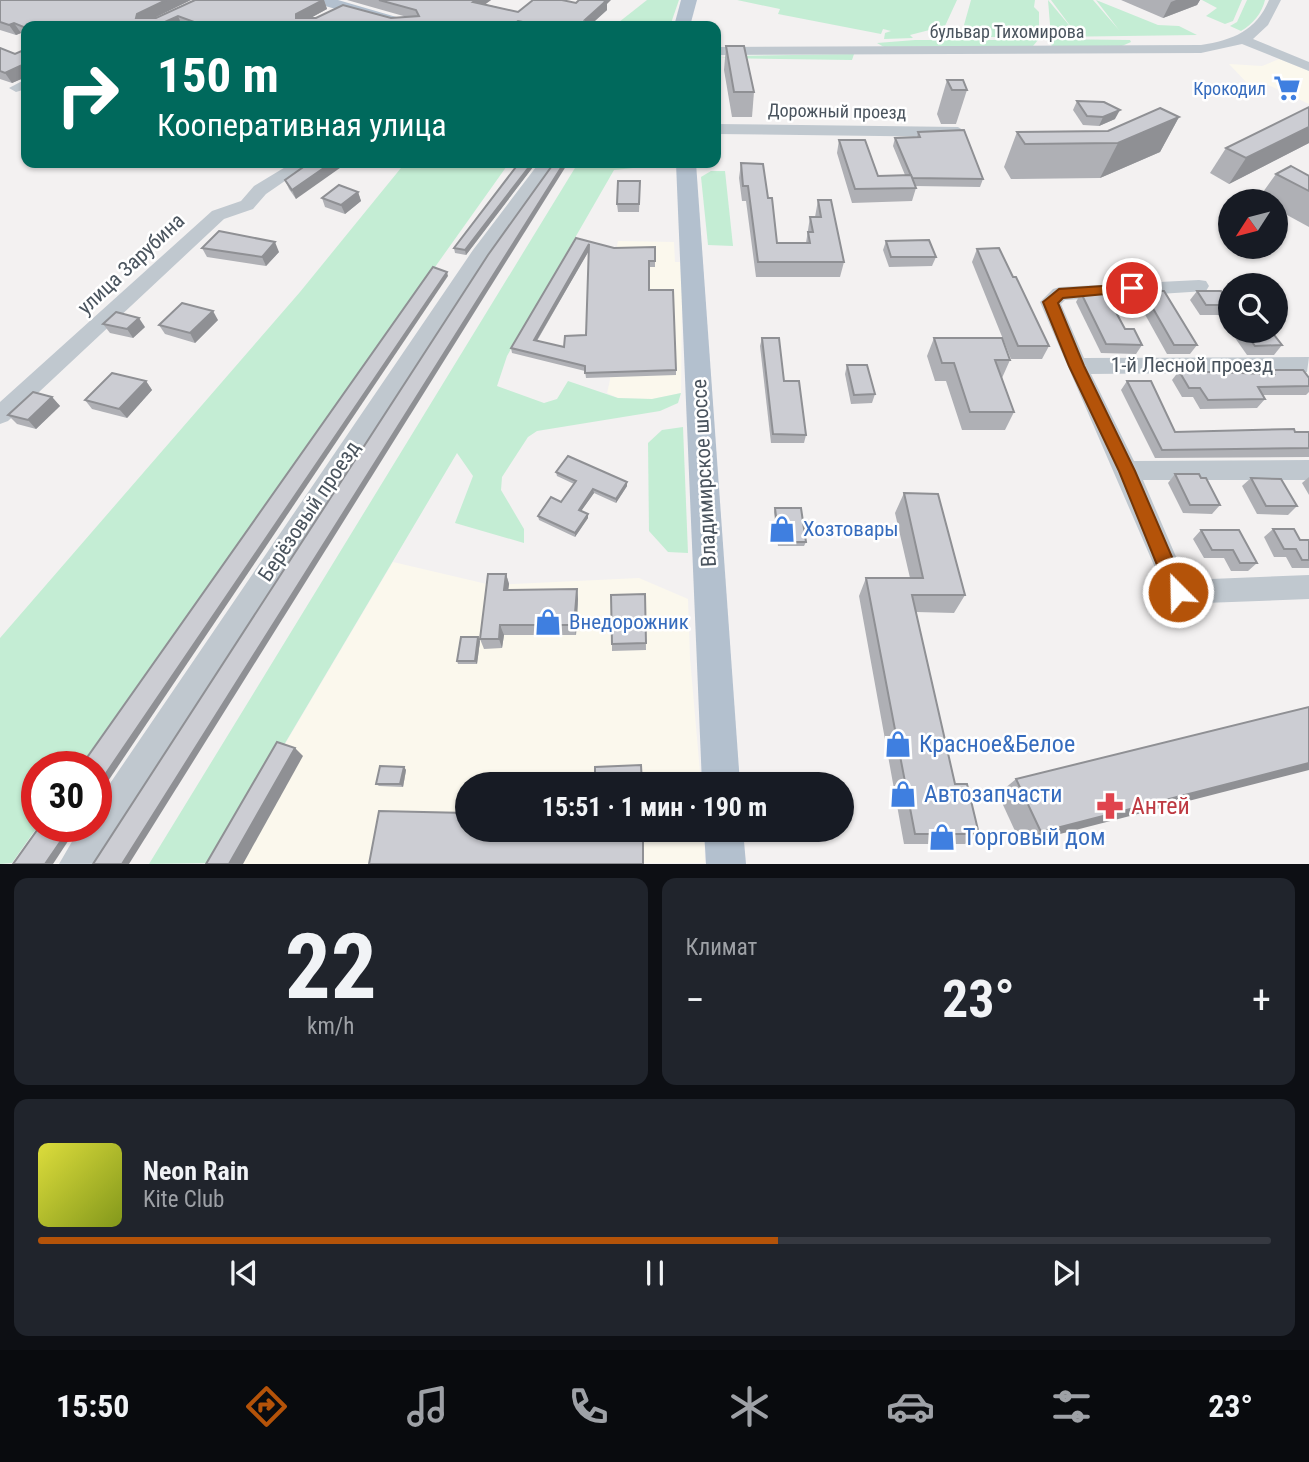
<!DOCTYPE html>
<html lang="ru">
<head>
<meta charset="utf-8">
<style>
	body { margin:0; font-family:"Roboto Condensed",sans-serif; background:#20242c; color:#f1f3f6; height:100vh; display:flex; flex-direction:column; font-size:26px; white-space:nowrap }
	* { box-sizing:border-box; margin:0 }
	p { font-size:23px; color:#9ea1a6 }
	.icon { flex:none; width:38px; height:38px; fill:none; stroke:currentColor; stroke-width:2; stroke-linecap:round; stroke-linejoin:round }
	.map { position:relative; height:864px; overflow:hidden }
	.drawer { display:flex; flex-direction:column; gap:14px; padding:14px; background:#0d0f14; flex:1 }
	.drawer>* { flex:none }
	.top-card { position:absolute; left:21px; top:21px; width:700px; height:147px; border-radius:14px; box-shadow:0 2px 5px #0004; background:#00695c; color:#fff; overflow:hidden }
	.needle { width:46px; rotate:234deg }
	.fabs { position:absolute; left:1218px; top:189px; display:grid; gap:14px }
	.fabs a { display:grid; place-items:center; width:70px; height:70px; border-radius:50%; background:#171b24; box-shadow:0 2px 5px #0004; font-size:35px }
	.speed { position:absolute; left:21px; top:751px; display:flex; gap:14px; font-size:35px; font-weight:700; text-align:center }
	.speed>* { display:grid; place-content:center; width:91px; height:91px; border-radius:50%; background:#171b24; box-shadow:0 2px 5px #0004; line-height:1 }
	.speed .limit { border:10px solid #d22; background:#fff; color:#111 }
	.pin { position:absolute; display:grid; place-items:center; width:60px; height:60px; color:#fff; margin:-30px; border:4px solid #fff; border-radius:50%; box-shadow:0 2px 7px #0007 }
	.me { position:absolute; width:77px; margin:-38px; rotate:337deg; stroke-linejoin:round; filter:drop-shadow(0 0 5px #0008) }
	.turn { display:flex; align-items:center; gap:24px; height:147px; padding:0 21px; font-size:32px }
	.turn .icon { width:91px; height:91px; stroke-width:2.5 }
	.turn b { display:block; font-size:49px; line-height:60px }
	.big { font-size:52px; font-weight:700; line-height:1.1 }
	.drawer .card { flex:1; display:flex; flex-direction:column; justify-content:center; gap:10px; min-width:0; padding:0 24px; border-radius:14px; background:#20242c }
	.drawer .dial { align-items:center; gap:0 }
	.dial b { font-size:91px; line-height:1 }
	.song { display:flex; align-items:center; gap:21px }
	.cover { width:84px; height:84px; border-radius:10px; background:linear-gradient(135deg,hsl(60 70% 55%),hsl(70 70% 35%)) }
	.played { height:7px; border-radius:4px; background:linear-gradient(90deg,#b45309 60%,#363941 60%) }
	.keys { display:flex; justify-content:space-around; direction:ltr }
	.heat { display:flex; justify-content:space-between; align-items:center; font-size:38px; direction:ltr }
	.drawer .tiles { flex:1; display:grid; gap:14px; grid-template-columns:1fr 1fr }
	.card:last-child { grid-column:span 2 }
	.trip { position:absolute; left:455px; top:772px; width:399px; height:70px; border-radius:35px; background:#171b24; box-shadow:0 2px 5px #0004; font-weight:700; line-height:70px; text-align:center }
	.dock { display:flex; height:112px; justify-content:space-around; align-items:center; background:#090b0e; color:#9ea1a6 }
	.dock .icon { width:49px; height:49px }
	.dock .selected { color:#b45309 }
	.dock b { font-size:32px; color:#f1f3f6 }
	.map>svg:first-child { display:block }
	.commercial { fill:#fbf8ed }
	.green { fill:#c4edd4 }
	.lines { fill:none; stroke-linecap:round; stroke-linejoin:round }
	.minor { fill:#c0c8cf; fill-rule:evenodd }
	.major { fill:#b3c0ce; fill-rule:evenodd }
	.wall { fill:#afb0b5; fill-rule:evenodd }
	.shaded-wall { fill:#8f9094 }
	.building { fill:#cccdd3; stroke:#8f9094; stroke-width:2; fill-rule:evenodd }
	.route { fill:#b45309; stroke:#753606; stroke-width:2 }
	.labels { text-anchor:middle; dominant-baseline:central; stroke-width:5; stroke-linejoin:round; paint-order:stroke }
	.far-street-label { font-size:18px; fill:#4a545e; stroke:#fff }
	.far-shop-label { font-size:18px; fill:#366cbe; stroke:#fff; text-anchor:end }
	.street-label { font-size:21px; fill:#4a545e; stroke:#fff }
	.shop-label { font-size:21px; fill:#366cbe; stroke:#fff; text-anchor:start }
	.near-shop-label { font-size:24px; fill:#366cbe; stroke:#fff; text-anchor:start }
	.near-health-label { font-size:24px; fill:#be3a42; stroke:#fff; text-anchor:start }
</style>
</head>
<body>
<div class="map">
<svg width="1309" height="864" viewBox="0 0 1309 864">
	<rect width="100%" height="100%" fill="#f3f1f1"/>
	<g class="commercial">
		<polygon points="1279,59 1309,71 1309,104 1266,84 1248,84 1229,64 1262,66"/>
		<polygon points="618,241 674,242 675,262 680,262 682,294 681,393 652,399 618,398 607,393 610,380 611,273"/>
		<polygon points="393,562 491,585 639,578 688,599 690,658 701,784 467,784 467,830 704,830 705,863 214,864"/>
	</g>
	<g class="green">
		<polygon points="647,0 679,0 670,26 614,26"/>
		<polygon points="737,0 957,0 945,26 910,35 913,38 884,39 885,33 891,31 883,29 881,34 778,14 780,9"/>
		<polygon points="971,0 1035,0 1034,7 1039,12 1039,37 971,37 965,32 964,25"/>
		<polygon points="1048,0 1074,31 1051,0 1093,0 1119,30 1096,0 1158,25 1179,26 1197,35 1051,37"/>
		<polygon points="1202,0 1242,0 1233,21 1225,24 1206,16 1217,8"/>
		<path d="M1247,0H1265C1262,13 1253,24 1241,31L1230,26L1237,22Z"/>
		<polygon points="1046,39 1130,40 1131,42 1122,46 1052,46"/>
		<polygon points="915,40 1038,40 1033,46 884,47 877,43"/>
		<polygon points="854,54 852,60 721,58 737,56"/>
		<polygon points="405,163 509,163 80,766 37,766 38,826 12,863 0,864 0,638 300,292"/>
		<polygon points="578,163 643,163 643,167 614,170 507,356 497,386 544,403 557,399 568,381 618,398 652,399 681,393 678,403 660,411 537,431 528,437 502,477 501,490 524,529 524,543 455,523 473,476 457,453 214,863 149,864"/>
		<polygon points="711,171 725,171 733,246 708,245 701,177"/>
		<polygon points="683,427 688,553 668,552 649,531 648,443 662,430"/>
	</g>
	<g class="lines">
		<g class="minor">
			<path d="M1269,0H1281L1268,25L1253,39L1309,62V71L1242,44L1201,53L716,55V47L1201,45C1233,40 1256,31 1269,0Z"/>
			<polygon points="26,79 26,89 16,92 9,88"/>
			<polygon points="716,124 958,127 966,132 958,137 716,134"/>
			<polygon points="292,163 311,163 266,194 253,209 224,219 8,421 0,424 0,402 212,211 241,201 254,186"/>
			<polygon points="539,163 555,163 487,258 94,864 59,864 81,826 96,826 96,804 473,250"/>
			<polygon points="1199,280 1206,281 1209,286 1206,291 1065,300 1061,304 1084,358 1309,357 1307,372 1091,374 1134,461 1309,460 1309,480 1143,480 1186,580 1309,575 1309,599 1178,604 1169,600 1040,302 1053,289 1060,287"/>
		</g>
		<g class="major">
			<polygon points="313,0 338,0 417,23 419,26 394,26 315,3"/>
			<polygon points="681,0 697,0 690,26 674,26"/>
			<polygon points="676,163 696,163 740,784 702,784"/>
			<polygon points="704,830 743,830 746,864 706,864"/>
		</g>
	</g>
	<g class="wall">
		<polygon points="0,0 191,0 153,18 156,18 195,0 324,0 327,9 310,18 391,18 407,17 347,0 491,0 485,4 518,12 576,3 607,4 607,10 594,22 610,25 610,26 26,26 26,35 21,33 16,35 0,30"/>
		<polygon points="1121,0 1200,0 1197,5 1163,18"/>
		<polygon points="726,46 754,92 752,117 732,117 724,70"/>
		<polygon points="0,48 15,54 26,49 26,87 21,79 12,83 0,79"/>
		<polygon points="947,80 967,90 956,124 941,124 937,114"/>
		<polygon points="1077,101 1115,119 1099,126 1083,125 1073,110"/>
		<polygon points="1309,107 1309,143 1229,184 1210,173 1226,148"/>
		<polygon points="1179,117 1160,152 1100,178 1011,179 1004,167 1017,132 1108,131"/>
		<polygon points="918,132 983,179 980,187 915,186 916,188 912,201 852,203 837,153 839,140 878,176 905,175 893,146 895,138 917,137"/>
		<polygon points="309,163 296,199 289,189 285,180"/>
		<polygon points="519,163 536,163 466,255 455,253 454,248"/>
		<polygon points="741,163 768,198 777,243 806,243 810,217 815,217 818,200 844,262 840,277 756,277 746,201 742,201 739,178"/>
		<polygon points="1276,174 1309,176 1309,227 1276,209 1276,201 1261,201 1258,199"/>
		<polygon points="640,190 639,212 618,212 617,204"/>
		<polygon points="358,192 361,201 345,214 325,207 322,198"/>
		<path d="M576,238L614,248L655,247V267H649V290L676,370V375L586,378L585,371L512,353L511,348ZM589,250L586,335L564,347L537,341Z"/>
		<polygon points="886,241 936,257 932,266 889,267 883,250"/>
		<polygon points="202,248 279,252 266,266 207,257"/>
		<polygon points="977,249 1049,346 1042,359 1011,359 972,262"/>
		<polygon points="1143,291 1197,345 1190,354 1167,354 1137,300"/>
		<polygon points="1197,291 1230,304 1230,306 1224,315 1200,315 1190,300"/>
		<polygon points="1081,293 1142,345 1136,354 1101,353 1076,302"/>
		<polygon points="218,320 195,343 165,334 159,325"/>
		<polygon points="103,324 145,327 133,338 110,333"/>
		<polygon points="1236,331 1271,331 1282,345 1274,355 1247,355 1233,335"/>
		<polygon points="762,338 784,381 806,435 804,443 771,443 760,346"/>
		<polygon points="934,338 1010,360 1002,378 1014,412 1005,430 962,430 946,381 935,381 927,356"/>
		<polygon points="847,365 875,394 872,403 851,404 845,374"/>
		<polygon points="1271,370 1309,378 1309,392 1306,395 1263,395 1265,399 1257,408 1200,409 1193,397 1182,397 1172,380 1179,371 1268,374"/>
		<polygon points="146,381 152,390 127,418 92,409 85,400"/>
		<polygon points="1127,381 1175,432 1309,432 1309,457 1155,458 1121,390"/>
		<polygon points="52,397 60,406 36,429 17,424 8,415"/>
		<polygon points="556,472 627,486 616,503 594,493 581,511 588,514 588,518 575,537 539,520 538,516 561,502 574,484 557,476"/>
		<polygon points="1175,474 1220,505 1212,514 1183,513 1168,483"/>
		<polygon points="1309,477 1309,495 1302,483"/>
		<polygon points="1251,478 1297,506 1288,515 1257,514 1242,486"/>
		<polygon points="904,493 965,595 954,613 916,612 955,784 979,834 965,844 904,844 859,596 866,578 910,578 895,513"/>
		<polygon points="775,508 806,542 804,546 778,546 774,512"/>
		<polygon points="1273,529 1300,540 1309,540 1309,568 1292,568 1286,557 1274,557 1264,537"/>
		<polygon points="1201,530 1257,563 1248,571 1231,571 1224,558 1204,558 1193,539"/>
		<polygon points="506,574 509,584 508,590 577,589 578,599 576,635 504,635 502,648 484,649 480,639"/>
		<polygon points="645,594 646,650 612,651 612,644"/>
		<polygon points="478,637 480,641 477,664 458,664 457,661"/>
		<polygon points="1309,707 1021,844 998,794 1016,779"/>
		<polygon points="404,767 406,770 403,787 379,786 376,784"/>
	</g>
	<g class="shaded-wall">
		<polygon points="166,0 191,0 142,24 136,18 137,14"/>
		<polygon points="323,0 324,0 327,9 300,24 296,18 296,14"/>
		<polygon points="476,0 491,0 475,12 473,2"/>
		<polygon points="600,0 611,0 607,4 607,10 589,26 585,20"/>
		<polygon points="1176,0 1200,0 1197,5 1163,18 1171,2"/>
		<polygon points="178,16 182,26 156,26"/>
		<polygon points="518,21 518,26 511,26"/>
		<polygon points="14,23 21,33 16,35 9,25"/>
		<polygon points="20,66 26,77 12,83 5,73"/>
		<polygon points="1120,110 1115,119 1099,126 1103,117"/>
		<polygon points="1179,117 1160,152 1100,178 1118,143"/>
		<polygon points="1309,127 1309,143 1229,184 1246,158"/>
		<polygon points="331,163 347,163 296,199 292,190"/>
		<polygon points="532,163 536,163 466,255 465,250"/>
		<polygon points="564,163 568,163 129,864 122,864"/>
		<polygon points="358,192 361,201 345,214 341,205"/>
		<polygon points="275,242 279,252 266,266 262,257"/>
		<polygon points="589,244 590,249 534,345 534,340"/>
		<polygon points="447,272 448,276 96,799 96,788"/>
		<polygon points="213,311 218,320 195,343 190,333"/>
		<polygon points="139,318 145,327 133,338 127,329"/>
		<polygon points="146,381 152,390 127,418 119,409"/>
		<polygon points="52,397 60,406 36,429 28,420"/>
		<polygon points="627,482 627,486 616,503 616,499"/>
		<polygon points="593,489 594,493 579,514 579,510"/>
		<polygon points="588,514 588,518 575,537 575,533"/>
		<polygon points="506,574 509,584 507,600 504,590"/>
		<polygon points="577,589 578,599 576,635 574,625"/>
		<polygon points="500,625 504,635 502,648 499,639"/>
		<polygon points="478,637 480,641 477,664 475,661"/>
		<polygon points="295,748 303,756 243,864 229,864"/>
		<polygon points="1309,763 1309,770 1021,844 1041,832"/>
		<polygon points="404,767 406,770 403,787 400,784"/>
		<polygon points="71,826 78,826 53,864 45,864"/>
	</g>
	<g class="building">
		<polygon points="0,0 166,0 137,14 136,18 156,18 195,0 323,0 296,14 296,18 316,18 343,5 391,18 419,16 416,10 379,0 476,0 473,2 518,12 533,0 562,0 576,3 579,0 603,0 606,1 585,20 610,25 606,26 543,26 518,21 511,26 479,26 474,25 472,26 205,26 178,16 156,26 26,26 26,28 14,23 9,25 0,22"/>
		<polygon points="726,46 744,46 754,92 734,92"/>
		<polygon points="0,48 15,54 26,49 26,82 22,80 20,66 5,73 0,71"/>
		<polygon points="947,80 963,80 967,90 952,90"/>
		<polygon points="1077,101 1104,102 1120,110 1103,117 1087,116"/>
		<polygon points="1309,107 1309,127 1246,158 1226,148"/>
		<polygon points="1160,108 1179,117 1118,143 1025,144 1017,132 1108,131"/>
		<polygon points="964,130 983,179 912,178 895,138 920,137 918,132"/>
		<polygon points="839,140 865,140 878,176 911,175 916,188 855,189"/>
		<polygon points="309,163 331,163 292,190 285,180"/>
		<polygon points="519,163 532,163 465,250 454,248"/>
		<polygon points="554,163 564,163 122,864 93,864 488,255"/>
		<polygon points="741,163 763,164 768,198 772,198 777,243 810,243 808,232 813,232 810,217 821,217 818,200 831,200 844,262 758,262 748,186 743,186"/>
		<polygon points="1291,166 1309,176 1309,191 1276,174"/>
		<polygon points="618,181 640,181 639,204 617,204"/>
		<polygon points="339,185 358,192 341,205 322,198"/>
		<polygon points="219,231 275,242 262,257 202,248"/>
		<path d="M576,238L614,248L655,247V261H649V290H673L676,370L585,373V366L511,348ZM589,244L586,335L565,336L564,347L534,340Z"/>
		<polygon points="929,240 936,257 891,257 886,241"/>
		<polygon points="999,248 1013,277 1016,277 1049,346 1018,346 977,249"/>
		<polygon points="433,267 447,272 96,788 96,766 81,766"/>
		<polygon points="1143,291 1164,291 1197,345 1174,345"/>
		<polygon points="1197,291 1221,291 1230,305 1206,305"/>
		<polygon points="1105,292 1125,329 1134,329 1142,345 1106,344 1081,293"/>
		<polygon points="182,303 213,311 190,333 159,325"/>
		<polygon points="116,312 139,318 127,329 103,324"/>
		<polygon points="1244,331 1271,331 1282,345 1255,346"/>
		<polygon points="762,338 779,338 784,381 799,381 806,435 773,434"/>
		<polygon points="934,338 1002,338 1010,360 995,360 1014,412 970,412 954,363 942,363"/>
		<polygon points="847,365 867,365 875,394 854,395"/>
		<polygon points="1271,370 1303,370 1309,378 1309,386 1258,387 1265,399 1208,400 1200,388 1189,388 1179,371 1274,374"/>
		<polygon points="112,373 146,381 119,409 85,400"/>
		<polygon points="1127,381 1151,381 1175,432 1294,429 1295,432 1309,432 1309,448 1162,450"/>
		<polygon points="33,392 52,397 28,420 8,415"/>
		<polygon points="568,456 627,482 616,499 593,489 579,510 588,514 575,533 538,516 551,497 561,502 576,481 556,472"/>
		<polygon points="1175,474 1199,474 1201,478 1206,478 1220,505 1190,505"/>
		<polygon points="1251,478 1281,479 1297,506 1266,506"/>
		<polygon points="904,493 938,494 965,595 912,595 955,784 967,784 979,834 915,834 866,578 923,578"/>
		<polygon points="775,508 801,508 806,542 779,542"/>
		<polygon points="1273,529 1294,529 1300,540 1309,540 1309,560 1302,560 1296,549 1284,549"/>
		<polygon points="1201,530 1239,530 1257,563 1240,563 1233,550 1212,550"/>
		<polygon points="488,574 506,574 504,590 577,589 574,625 500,625 499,639 480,639"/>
		<polygon points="645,594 646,643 612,644 611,595"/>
		<polygon points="461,637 478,637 475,661 457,661"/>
		<polygon points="1309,707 1309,763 1041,832 1016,779"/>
		<polygon points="277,742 295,748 229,864 206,864"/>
		<polygon points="641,765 642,784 595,784 595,767"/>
		<polygon points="380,766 404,767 400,784 376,784"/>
		<polygon points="379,811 467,813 467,830 643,830 643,864 369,864"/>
		<polygon points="40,826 71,826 45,864 13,864"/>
	</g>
	<polygon class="route" points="1132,284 1139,288 1137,291 1063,298 1058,303 1084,366 1135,471 1187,592 1184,598 1178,600 1171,598 1168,592 1119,471 1069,366 1043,302 1059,289"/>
	<defs>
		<symbol id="supermarket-bare" viewBox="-9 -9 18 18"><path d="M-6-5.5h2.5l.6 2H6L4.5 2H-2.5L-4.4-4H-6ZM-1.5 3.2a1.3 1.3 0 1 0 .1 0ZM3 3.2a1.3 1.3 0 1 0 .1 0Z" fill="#3f7fe0" stroke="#fff" stroke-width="2.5" paint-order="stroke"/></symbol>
		<symbol id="shop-bare" viewBox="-9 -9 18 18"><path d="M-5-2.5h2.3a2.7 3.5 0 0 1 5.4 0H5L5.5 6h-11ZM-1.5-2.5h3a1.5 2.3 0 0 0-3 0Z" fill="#3f7fe0" stroke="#fff" stroke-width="2.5" paint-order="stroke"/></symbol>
		<symbol id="pharmacy-bare" viewBox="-9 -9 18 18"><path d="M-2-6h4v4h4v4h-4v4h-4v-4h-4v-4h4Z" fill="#e0444e" stroke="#fff" stroke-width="2.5" paint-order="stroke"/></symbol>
	</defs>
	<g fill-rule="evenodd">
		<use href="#supermarket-bare" x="1268" y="69" width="38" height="38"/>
		<use href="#shop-bare" x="763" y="510" width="38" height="38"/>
		<use href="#shop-bare" x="529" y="603" width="38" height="38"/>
		<use href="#shop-bare" x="879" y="725" width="38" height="38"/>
		<use href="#shop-bare" x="884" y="775" width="38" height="38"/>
		<use href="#pharmacy-bare" x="1091" y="787" width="38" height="38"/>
		<use href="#shop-bare" x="923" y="818" width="38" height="38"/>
	</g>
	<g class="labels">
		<g class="far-street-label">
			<text x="1007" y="31">бульвар Тихомирова</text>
			<text transform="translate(837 111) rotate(1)">Дорожный проезд</text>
		</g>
		<g class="far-shop-label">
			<text x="1266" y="88">Крокодил</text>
		</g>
		<g class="street-label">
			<text transform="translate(131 264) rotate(-43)">улица Зарубина</text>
			<text x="1192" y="365">1-й Лесной проезд</text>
			<text transform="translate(704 473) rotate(-93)">Владимирское шоссе</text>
			<text transform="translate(309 511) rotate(-56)">Берёзовый проезд</text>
		</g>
		<g class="shop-label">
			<text x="803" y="529">Хозтовары</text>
			<text x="569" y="622">Внедорожник</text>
		</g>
		<g class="near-shop-label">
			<text x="919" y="744">Красное&amp;Белое</text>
			<text x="924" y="794">Автозапчасти</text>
			<text x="963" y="837">Торговый дом</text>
		</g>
		<g class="near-health-label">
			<text x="1131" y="806">Антей</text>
		</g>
	</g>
</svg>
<div class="fabs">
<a><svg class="needle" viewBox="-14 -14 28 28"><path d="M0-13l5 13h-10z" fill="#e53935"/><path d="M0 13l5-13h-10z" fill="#9ea1a6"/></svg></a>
<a><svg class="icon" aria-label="search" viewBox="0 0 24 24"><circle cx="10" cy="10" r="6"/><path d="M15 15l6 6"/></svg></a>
</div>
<div class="speed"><div class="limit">30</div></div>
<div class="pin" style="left:1132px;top:288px;background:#d93025"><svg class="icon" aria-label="arrive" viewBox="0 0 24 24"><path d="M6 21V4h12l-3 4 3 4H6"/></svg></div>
<svg class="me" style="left:1178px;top:592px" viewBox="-20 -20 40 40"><circle r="17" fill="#b45309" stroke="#fff" stroke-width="3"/><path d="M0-11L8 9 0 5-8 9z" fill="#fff"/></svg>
<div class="trip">15:51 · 1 мин · 190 m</div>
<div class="top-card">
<div class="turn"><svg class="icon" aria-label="right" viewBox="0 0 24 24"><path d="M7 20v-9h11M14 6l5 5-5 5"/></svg><div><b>150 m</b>Кооперативная улица</div></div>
</div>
</div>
<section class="drawer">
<div class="tiles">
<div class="card dial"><b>22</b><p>km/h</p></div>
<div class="card"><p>Климат</p>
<div class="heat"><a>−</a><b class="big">23°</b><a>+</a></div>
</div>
<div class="card">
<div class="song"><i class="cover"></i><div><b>Neon Rain</b><p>Kite Club</p></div></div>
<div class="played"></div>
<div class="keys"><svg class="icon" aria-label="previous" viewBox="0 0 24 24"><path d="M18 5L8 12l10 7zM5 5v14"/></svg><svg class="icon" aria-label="pause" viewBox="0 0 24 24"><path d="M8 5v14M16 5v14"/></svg><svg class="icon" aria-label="next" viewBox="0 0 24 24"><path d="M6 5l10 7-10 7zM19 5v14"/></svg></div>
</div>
</div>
</section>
<nav class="dock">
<b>15:50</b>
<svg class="icon selected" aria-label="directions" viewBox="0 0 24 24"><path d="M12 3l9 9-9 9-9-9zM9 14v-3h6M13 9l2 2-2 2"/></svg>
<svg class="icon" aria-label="music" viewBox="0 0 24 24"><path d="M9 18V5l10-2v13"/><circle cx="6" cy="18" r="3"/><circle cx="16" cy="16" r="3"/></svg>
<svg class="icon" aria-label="phone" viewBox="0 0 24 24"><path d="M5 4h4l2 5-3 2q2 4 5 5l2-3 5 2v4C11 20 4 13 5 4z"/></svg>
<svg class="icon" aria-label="climate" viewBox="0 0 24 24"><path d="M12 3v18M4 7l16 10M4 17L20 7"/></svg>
<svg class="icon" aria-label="car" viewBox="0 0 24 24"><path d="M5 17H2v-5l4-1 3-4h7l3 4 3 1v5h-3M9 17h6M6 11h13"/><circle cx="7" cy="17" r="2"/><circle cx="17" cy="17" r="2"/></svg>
<svg class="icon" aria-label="filters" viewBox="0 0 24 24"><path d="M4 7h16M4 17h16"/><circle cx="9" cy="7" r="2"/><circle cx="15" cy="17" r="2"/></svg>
<b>23°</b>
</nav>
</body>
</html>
